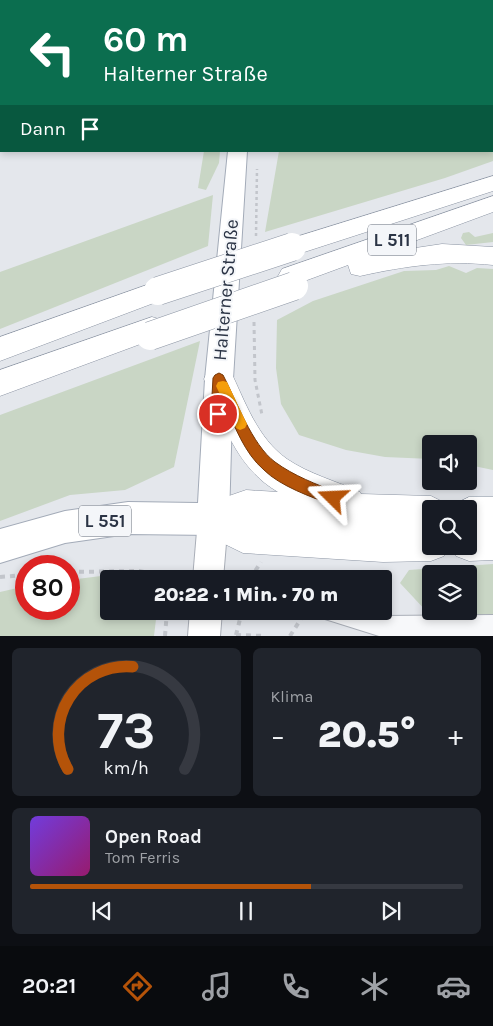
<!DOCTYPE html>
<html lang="de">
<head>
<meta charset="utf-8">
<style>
	body { margin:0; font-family:Karla,sans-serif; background:#20242c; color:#f1f3f6; height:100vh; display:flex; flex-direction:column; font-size:19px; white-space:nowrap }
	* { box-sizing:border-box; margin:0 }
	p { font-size:16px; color:#9ea1a6 }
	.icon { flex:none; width:28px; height:28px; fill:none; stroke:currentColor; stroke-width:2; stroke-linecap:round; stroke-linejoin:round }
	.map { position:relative; height:636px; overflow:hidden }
	.drawer { display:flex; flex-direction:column; gap:12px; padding:12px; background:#0d0f14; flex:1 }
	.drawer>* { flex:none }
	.banner { position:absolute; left:0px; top:0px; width:494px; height:152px; box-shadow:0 2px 8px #0003; background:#0b6e4f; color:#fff; overflow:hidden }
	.fabs { position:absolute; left:422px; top:435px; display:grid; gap:10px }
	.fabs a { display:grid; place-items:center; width:55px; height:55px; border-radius:5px; background:#171b24; box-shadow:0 2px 8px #0003; font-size:25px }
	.speed { position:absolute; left:15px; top:555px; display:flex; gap:10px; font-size:25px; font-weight:700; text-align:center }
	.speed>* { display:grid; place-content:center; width:65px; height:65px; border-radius:50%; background:#171b24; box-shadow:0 2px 8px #0003; line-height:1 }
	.speed .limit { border:8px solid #d22; background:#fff; color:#111 }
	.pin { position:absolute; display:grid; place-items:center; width:42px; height:42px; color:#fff; margin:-21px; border:2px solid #fff; border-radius:50%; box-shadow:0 1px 5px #0007 }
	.me { position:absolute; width:55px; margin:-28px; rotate:291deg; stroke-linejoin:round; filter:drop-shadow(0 0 4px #0008) }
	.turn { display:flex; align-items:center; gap:18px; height:105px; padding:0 20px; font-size:22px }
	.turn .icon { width:65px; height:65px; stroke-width:2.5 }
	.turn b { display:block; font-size:35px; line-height:42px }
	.then { display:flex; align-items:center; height:48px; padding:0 20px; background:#0003; gap:10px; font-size:19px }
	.big { font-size:38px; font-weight:800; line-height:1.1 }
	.drawer .tile { flex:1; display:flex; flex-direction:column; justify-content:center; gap:8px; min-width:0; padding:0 18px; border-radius:8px; background:#20242c }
	.drawer .dial { align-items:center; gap:0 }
	.dial svg { height:130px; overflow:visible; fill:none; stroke:#363941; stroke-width:7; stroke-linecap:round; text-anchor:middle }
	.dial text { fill:#f1f3f6; stroke:none }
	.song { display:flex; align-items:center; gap:15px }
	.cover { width:60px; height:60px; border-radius:8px; background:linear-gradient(135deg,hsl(260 70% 55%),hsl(320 70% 35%)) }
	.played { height:5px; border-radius:2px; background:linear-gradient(90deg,#b45309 65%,#363941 65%) }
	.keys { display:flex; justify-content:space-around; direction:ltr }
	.heat { display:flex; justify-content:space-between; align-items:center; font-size:28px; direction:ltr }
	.drawer .tiles { flex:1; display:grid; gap:12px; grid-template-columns:1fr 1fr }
	.tile:last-child { grid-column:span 2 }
	.trip { position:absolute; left:100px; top:570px; width:292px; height:50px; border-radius:5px; background:#171b24; box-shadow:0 2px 8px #0003; font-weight:800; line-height:50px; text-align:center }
	.tabs { display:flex; height:80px; justify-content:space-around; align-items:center; background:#090b0e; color:#9ea1a6 }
	.tabs .icon { width:35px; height:35px }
	.tabs .current { color:#b45309 }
	.tabs b { font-size:22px; color:#f1f3f6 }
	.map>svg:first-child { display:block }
	.green { fill:#c9d6c5; fill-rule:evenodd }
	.building { fill:#bbc0ca; stroke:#83868d }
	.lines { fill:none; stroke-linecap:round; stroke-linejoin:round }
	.lane-casing { stroke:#a9aeb7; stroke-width:1 }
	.street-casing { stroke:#a9aeb7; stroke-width:2 }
	.secondary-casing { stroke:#a9aeb7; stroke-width:2 }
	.primary-casing { stroke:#a3abb8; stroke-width:2 }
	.highway-casing { stroke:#8b94a3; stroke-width:1 }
	.path-far2 { stroke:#c2c5cb; stroke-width:2.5; stroke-dasharray:3 3; stroke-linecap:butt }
	.path-far1 { stroke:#c2c5cb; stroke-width:3; stroke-dasharray:4 4; stroke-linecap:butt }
	.path { stroke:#c2c5cb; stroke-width:4; stroke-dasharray:5 5; stroke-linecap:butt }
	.lane { fill:#f7f8fa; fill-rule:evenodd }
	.street { fill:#f7f8fa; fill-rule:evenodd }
	.secondary { fill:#fff; fill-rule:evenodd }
	.primary { fill:#fff; fill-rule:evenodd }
	.highway { fill:#fff; fill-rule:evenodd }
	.highway-bridge-casing { stroke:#8b94a3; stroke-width:29; stroke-linecap:butt }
	.highway-bridge { stroke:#fff; stroke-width:28 }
	.route { fill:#b45309; stroke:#753606 }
	.slow { fill:#f59e0b }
	.labels { text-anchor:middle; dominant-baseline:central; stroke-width:4; stroke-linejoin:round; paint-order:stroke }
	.shield { fill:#f4f6f9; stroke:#676e7b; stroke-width:1 }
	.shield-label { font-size:18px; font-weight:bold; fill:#2b3445 }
	.street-label { font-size:19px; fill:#2b3445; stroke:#f4f6f9 }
</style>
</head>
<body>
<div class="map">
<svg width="493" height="636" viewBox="0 0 493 636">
	<rect width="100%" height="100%" fill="#e4e7ec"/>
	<g class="green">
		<polygon points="493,84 493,161 445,178 265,232 279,151 492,151"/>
		<polygon points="204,151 220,151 219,163 206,190 198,188"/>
		<polygon points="213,195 208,246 0,329 0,272"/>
		<polygon points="469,232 475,237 493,233 493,242 466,245 461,238 463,233"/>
		<polygon points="449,266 466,273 477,268 493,269 493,470 469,465 469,444 431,444 431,459 385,457 346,450 299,435 281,404 276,368 277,320 313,301 404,271 436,270"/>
		<polygon points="200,341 174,467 125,490 70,495 0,521 0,415"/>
		<path d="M493,564V636H445L428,613L400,583L409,570ZM431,574H469V611H431Z"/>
		<polygon points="117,574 130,579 109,579 109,611 157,611 154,636 0,636 0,592 26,586 26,609 69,609 69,580"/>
	</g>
	<polygon class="building" points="384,590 388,590 390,604 384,605"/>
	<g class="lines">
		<defs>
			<rect id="lane" x="0" y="112" width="1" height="4"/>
			<polygon id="street" points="322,611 369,611 385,616 493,615 493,636 379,636 325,619"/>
			<g id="secondary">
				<rect x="245" y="0" width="12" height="1"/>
				<polygon points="213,504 223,509 228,519 223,579 193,579 198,519 203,509"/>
				<polygon points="190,611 222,611 220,636 188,636"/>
			</g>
			<polygon id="primary" points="228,151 247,151 233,379 229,519 224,530 213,535 128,534 65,543 0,563 0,529 65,511 128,502 198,503 205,379"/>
			<g id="highway">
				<rect x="492" y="71" width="1" height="10"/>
				<polygon points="493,176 493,191 292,256 283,253 280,247 283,241"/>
				<path d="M493,196V212L382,253L442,244L493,247V265C447,260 405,266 360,276L351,274L348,265L291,286L282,283L278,276L282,269Z"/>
				<polygon points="158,281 167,284 171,291 167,298 0,361 0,337"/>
				<polygon points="152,317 162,320 166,328 162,336 0,396 0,370"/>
				<path d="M219,366L230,370C245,401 257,438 287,459C309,474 336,481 360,492L361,494L431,496L443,502L446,509H431V546H448L444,556L431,561L383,562L243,553L200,532L195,519L200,506L246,490L278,492C236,468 222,421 204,379L208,370Z"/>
				<polygon points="469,497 493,497 493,560 469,561 456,556 452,546 469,546 469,509 454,509 457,503"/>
			</g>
		</defs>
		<use href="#lane" class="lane-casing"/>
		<use href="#street" class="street-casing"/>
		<use href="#secondary" class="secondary-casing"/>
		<use href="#primary" class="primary-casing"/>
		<use href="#highway" class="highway-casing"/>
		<polyline class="path-far2" points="256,236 257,169"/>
		<polyline class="path-far1" points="254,322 255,380 262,415"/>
		<g class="path">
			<polyline points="69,572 139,571 162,575 185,575"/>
			<polyline points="0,577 26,575"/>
			<polyline points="232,577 250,578"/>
			<polyline points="250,579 261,562"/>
			<polyline points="236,635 266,636"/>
			<polyline points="236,635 242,611"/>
			<polyline points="165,636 167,611"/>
			<polyline points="290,636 306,611"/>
		</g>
		<use href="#lane" class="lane"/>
		<use href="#street" class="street"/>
		<use href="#secondary" class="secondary"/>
		<use href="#primary" class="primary"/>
		<use href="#highway" class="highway"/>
		<defs>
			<g id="highway-bridge">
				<polyline points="158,291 292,247"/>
				<polyline points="150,336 294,286"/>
			</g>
		</defs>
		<use href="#highway-bridge" class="highway-bridge-casing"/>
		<use href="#highway-bridge" class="highway-bridge"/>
	</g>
	<path class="route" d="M219,373L223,375C236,400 252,445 275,462C294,476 316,484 338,493L340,498L338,503L333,505C311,497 280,486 264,470C244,453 235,426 224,403L222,418L218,420L213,418L211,414L213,378L215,375Z"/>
	<polygon class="slow" points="223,381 227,382 245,420 247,424 245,428 240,430 236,428 216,386 218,382"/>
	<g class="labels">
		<g class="shield">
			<rect x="368" y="224.5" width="48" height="31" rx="4"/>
			<rect x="79" y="505.5" width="52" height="31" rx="4"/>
		</g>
		<g class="shield-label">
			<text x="392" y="240">L 511</text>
			<text x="105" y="521">L 551</text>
		</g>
		<g class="street-label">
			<text transform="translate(226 290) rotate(-85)">Halterner Straße</text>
		</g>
	</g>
</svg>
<div class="fabs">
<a><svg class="icon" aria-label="sound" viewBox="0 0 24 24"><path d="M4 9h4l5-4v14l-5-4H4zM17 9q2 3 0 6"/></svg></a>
<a><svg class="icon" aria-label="search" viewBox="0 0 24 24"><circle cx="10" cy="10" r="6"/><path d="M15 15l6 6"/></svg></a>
<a><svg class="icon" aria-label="layers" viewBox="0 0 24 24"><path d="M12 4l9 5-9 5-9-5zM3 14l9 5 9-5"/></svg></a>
</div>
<div class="speed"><div class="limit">80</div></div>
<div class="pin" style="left:218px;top:414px;background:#d93025"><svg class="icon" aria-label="arrive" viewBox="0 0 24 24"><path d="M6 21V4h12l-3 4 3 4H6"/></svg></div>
<svg class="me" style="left:333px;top:498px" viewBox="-20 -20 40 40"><path d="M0-17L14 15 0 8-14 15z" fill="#b45309" stroke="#fff" stroke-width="4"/></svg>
<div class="trip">20:22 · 1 Min. · 70 m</div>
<div class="banner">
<div class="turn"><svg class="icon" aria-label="left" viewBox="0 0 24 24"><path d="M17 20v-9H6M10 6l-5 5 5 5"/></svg><div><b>60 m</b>Halterner Straße</div></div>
<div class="then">Dann<svg class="icon" aria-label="arrive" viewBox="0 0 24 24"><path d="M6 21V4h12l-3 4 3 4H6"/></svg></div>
</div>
</div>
<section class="drawer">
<div class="tiles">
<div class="tile dial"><svg viewBox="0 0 100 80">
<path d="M14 69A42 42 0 1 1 86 69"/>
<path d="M14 69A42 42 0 0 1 54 6" stroke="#b45309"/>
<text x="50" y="56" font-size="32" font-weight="700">73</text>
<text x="50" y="72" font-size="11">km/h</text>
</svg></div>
<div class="tile"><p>Klima</p>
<div class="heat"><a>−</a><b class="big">20.5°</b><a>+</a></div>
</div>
<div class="tile">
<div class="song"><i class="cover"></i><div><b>Open Road</b><p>Tom Ferris</p></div></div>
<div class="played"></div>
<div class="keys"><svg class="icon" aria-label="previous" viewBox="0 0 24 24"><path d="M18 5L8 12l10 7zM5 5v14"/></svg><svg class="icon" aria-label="pause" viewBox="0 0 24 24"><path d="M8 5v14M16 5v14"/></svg><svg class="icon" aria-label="next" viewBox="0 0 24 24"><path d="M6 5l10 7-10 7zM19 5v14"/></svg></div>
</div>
</div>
</section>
<nav class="tabs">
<b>20:21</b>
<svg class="icon current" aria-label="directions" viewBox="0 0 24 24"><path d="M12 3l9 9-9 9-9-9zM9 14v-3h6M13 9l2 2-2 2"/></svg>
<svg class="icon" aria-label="music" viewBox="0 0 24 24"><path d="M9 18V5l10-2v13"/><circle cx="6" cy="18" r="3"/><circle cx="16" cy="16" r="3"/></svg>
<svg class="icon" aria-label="phone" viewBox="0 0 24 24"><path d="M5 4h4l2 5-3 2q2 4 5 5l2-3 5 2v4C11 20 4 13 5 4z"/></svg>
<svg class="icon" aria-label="climate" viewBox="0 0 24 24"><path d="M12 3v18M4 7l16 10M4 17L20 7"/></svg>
<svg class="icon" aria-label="car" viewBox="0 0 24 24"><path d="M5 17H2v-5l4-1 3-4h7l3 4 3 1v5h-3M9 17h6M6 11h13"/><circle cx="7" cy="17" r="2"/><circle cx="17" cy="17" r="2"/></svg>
</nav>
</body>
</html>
